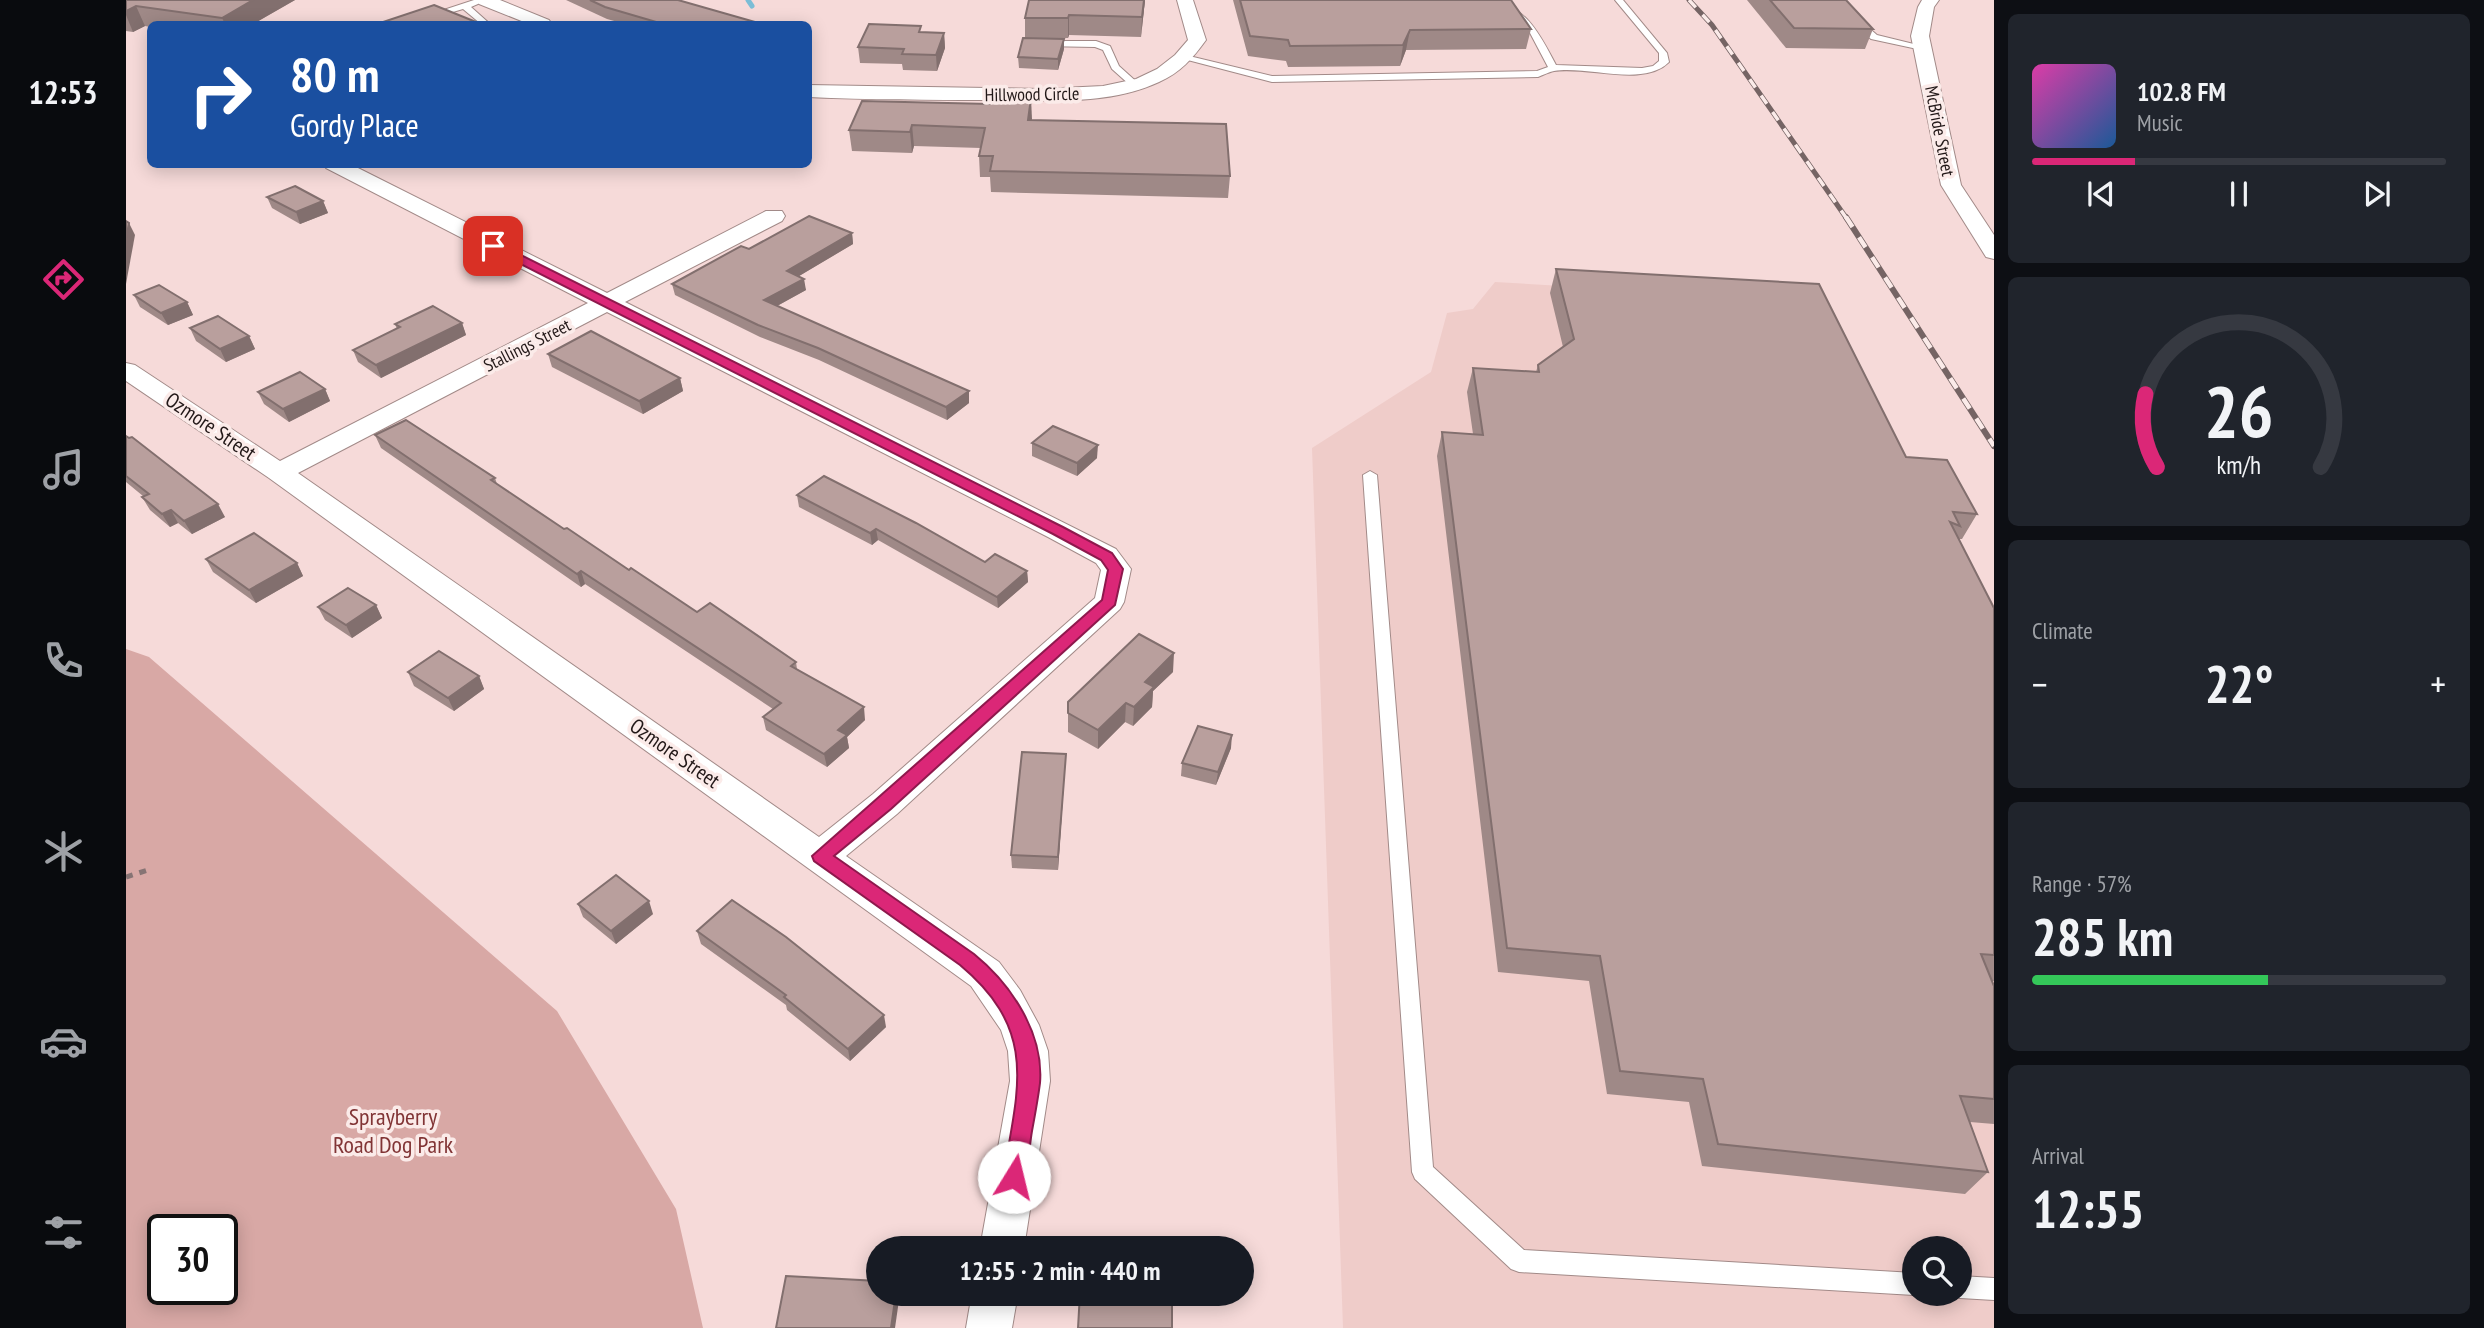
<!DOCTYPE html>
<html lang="en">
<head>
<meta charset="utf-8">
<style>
	body { margin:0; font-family:"PT Sans Narrow",sans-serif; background:#20242c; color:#f1f3f6; height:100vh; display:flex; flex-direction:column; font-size:26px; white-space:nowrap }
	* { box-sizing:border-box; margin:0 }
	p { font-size:23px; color:#9ea1a6 }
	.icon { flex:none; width:38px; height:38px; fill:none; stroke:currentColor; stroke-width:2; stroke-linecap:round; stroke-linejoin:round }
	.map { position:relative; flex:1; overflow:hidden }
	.drawer { display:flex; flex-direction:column; gap:14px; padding:14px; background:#0d0f14; width:490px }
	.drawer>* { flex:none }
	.guide { position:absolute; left:21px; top:21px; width:665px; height:147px; border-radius:10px; box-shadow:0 4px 18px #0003; background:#1a4fa0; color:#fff; overflow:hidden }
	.fabs { position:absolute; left:1776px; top:1236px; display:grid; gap:14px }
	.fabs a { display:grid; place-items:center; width:70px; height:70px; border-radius:50%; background:#171b24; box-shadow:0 4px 18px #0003; font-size:35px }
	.speed { position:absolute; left:21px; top:1214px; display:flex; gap:14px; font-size:35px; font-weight:700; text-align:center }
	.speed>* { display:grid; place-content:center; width:91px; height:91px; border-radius:50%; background:#171b24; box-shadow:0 4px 18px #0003; line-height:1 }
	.speed .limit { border:4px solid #111; border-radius:10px; background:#fff; color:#111 }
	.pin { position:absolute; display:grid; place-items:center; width:60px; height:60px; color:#fff; margin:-30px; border-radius:14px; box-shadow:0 4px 10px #0006 }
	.me { position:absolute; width:77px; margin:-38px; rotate:9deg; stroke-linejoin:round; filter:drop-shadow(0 0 5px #0008) }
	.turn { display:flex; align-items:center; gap:24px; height:147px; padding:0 28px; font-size:32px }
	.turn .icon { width:91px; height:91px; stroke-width:2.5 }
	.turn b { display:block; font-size:49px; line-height:60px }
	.big { font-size:52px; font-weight:800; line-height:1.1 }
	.drawer .widget { flex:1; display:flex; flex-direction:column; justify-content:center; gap:10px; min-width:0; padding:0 24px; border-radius:10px; background:#20242c }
	.drawer .dial { align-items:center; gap:0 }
	.dial svg { height:182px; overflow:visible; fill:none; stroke:#363941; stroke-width:7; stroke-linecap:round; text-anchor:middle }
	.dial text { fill:#f1f3f6; stroke:none }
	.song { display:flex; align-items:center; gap:21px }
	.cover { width:84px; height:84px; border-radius:10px; background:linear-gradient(135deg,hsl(320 70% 55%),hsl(210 70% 35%)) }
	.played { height:7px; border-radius:4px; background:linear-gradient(90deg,#db2777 25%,#363941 25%) }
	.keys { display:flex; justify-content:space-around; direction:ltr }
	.heat { display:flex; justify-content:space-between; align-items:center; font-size:38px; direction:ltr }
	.charge { height:10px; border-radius:5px; background:linear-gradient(90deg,#34c759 57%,#363941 0) }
	.trip { position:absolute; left:740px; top:1236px; width:388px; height:70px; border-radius:35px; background:#171b24; box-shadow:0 4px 18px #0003; font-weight:800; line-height:70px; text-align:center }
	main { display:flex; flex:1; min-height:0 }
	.menu { display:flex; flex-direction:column; width:126px; justify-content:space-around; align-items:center; background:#090b0e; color:#9ea1a6 }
	.menu .icon { width:49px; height:49px }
	.menu .active { color:#db2777 }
	.menu b { font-size:32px; color:#f1f3f6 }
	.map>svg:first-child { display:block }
	.built { fill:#efccc9; fill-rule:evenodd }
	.green { fill:#d8a8a5; fill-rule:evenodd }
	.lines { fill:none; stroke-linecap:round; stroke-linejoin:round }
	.stream { stroke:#7bbdd6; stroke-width:5 }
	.lane-casing { stroke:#a28a88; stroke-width:2 }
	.street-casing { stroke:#a28a88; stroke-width:2 }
	.path { stroke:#877474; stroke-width:5; stroke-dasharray:7 7; stroke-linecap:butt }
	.lane { fill:#fff; fill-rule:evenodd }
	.street { fill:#fff; fill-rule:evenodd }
	.rail-far1-casing { stroke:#756464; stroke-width:5 }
	.rail-casing { stroke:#756464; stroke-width:6 }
	.rail-far1 { stroke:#fbebe9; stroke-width:3.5; stroke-dasharray:10; stroke-linecap:butt }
	.rail { stroke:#fbebe9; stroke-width:4.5; stroke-dasharray:12; stroke-linecap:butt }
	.wall { fill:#9f8987 }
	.shaded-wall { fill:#826f6e }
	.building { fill:#b99f9d; stroke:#826f6e; stroke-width:2 }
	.route { fill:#db2777; stroke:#8e194d; stroke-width:2 }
	.labels { text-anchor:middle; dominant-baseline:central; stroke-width:7; stroke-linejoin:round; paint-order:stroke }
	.far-street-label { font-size:18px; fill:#221818; stroke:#fbebe9 }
	.street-label { font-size:21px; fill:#221818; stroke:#fbebe9 }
	.near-park-label { font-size:24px; fill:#813435; stroke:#fbebe9 }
</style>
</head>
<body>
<main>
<nav class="menu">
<b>12:53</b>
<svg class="icon active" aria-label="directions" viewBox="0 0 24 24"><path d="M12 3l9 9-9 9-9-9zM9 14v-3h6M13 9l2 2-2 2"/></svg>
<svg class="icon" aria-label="music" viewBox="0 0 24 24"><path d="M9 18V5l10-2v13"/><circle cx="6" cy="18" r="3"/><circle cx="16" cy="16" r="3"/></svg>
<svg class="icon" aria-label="phone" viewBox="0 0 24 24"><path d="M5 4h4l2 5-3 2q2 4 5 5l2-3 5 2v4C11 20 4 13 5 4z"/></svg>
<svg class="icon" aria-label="climate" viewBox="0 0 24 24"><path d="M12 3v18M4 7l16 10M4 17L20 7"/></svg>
<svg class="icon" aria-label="car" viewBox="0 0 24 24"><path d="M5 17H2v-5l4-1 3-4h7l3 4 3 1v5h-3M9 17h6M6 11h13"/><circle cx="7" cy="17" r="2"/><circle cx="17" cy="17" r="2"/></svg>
<svg class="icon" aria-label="filters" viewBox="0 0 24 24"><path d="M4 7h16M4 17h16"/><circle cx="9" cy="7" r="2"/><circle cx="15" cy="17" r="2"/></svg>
</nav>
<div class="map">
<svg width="1868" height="1328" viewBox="0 0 1868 1328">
	<rect width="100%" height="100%" fill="#f6dad9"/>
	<path class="built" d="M1369,282L1687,301L1868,634V1328H1217L1186,448L1305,372L1321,313L1347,309ZM1788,1248H1834V1293H1788Z"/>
	<path class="green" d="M0,649L23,657L431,1011L550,1209L577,1328H0ZM37,1230H96V1290H37Z"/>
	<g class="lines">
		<polyline class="stream" points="622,0 626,6"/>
		<defs>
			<g id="lane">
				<polygon points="348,0 361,0 345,7 364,24 355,24 337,9 286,24 275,24"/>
				<path d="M1489,0H1497L1541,53L1543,62C1517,88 1461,65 1428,71C1423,72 1417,75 1412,77L1146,82L1054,58L1059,55L1146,76L1411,71L1422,67L1393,12L1384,8L1366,5C1399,0 1418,43 1430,65L1516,68L1527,66L1533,61V53Z"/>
				<polygon points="1701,0 1710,0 1751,35 1800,47 1796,50 1745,39"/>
				<polygon points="918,41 970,41 984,46 993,66 1013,84 1005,86 986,69 977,50 969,47 915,46 914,44"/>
				<polygon points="1244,471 1251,475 1307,1167 1398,1250 1788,1273 1788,1293 1793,1293 1788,1295 1393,1272 1385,1269 1289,1179 1286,1172 1237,475"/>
				<polygon points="1834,1276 1868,1278 1868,1300 1834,1298 1826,1295 1834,1293"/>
			</g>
			<g id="street">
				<polygon points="351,0 374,0 423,20 426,24 403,24 353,4"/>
				<path d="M1051,0H1067L1080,40C1067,58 1054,73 1033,82C981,106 920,100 864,100C804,100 743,100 682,97V85L916,89L977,86L1010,79L1031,69L1049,55L1062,40Z"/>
				<polygon points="1796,0 1813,0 1808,7 1803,36 1835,185 1868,235 1868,259 1860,257 1815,185 1785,36 1792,7"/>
				<path d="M197,164H224L481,293L640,211H656L659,216L656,221L499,302L990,549L1005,569L998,602L994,609L771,814L720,856L873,962L894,990L913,1025L922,1051L924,1081L898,1248H854L884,1081L882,1051L875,1030L845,986L143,478L0,381V363L9,365L154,461L462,303L200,168ZM481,312L922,537L970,563L975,570L969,598L747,794L693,837L172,473Z"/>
				<polygon points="846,1293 892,1293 886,1328 840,1328"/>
			</g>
		</defs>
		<use href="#lane" class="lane-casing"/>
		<use href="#street" class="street-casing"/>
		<polyline class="path" points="0,877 22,870"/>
		<use href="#lane" class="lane"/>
		<use href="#street" class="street"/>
		<defs>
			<polyline id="rail-far1" points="1563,0 1586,25 1721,219"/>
			<polyline id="rail" points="1720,217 1868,446"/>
		</defs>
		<use href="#rail-far1" class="rail-far1-casing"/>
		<use href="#rail" class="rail-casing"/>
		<use href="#rail-far1" class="rail-far1"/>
		<use href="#rail" class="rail"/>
	</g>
	<g class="wall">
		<polygon points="0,0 169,0 127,24 24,24 24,27 19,26 7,32 0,31"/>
		<polygon points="440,0 552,0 636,24 499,24 481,19"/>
		<polygon points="903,0 1019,0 1015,37 943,35 942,38 919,38 938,39 938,49 932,70 893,68 892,57 899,38 899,18"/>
		<polygon points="1107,0 1385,0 1405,29 1400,49 1280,50 1274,66 1162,67 1160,61 1122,56"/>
		<polygon points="1621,0 1720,0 1747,29 1739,49 1660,48"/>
		<polygon points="818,33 819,48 811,71 777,70 776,64 734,63 732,47"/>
		<polygon points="736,101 905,120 1104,176 1102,198 865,192 864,177 854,177 853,156 855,148 788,146 786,153 726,151 723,130"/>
		<polygon points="141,197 197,201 202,213 174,224 146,208"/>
		<polygon points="726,233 727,244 673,276 680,290 651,306 843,403 821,420 693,360 634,337 549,295 546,284 623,249"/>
		<polygon points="1430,269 1780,457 1851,514 1836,539 1833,539 1868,608 1868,981 1866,981 1868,986 1868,1124 1844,1122 1862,1172 1839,1194 1576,1166 1563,1102 1481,1094 1463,981 1372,972 1311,456 1316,432 1347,434 1341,392 1347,368 1410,372 1412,365 1437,347 1424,293"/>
		<polygon points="8,295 61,302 67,315 42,325 14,307"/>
		<polygon points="336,323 340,335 255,378 232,362 227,350 271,329 269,324"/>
		<polygon points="64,328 123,336 129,349 100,362 70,341"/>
		<polygon points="422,354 554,378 557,391 517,414 426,367"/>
		<polygon points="199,389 204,401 163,422 138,404 132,392"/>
		<polygon points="249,435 369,478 371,484 438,529 571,612 670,662 671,669 739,720 721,737 723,748 701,767 640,730 637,717 647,709 459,584 455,587 255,448"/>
		<polygon points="0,436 99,517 66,534 52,523 44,527 24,510 16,497 17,496 0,482"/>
		<polygon points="906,443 971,458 951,476 906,456"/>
		<polygon points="671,495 859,562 901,571 902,582 872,608 752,540 746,545 673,507"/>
		<polygon points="80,559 171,563 177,576 130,603 87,572"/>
		<polygon points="250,605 256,618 226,638 199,620 192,607"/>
		<polygon points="282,672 353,676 358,689 328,711 288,686"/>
		<polygon points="1047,672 1027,691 1026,707 1007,726 999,722 972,749 942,732 942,702"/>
		<polygon points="1105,748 1090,785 1055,776 1056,763"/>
		<polygon points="939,767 932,870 886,868 885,855"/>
		<polygon points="452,904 527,914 490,944 457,917"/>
		<polygon points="571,931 760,1027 724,1061 661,1010 660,1005 575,944"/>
	</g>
	<g class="shaded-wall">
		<polygon points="127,0 169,0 127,24 99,24 96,18"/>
		<polygon points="1018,0 1019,0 1015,37 1016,17"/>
		<polygon points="10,6 19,26 7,32 0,15 0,11"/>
		<polygon points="943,15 943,35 942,38 942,18"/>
		<polygon points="1284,30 1280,50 1274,66 1277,45"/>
		<polygon points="818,33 819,48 811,71 810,55"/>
		<polygon points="938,39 938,49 932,70 932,59"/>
		<polygon points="905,98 906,119 902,141 902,120"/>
		<polygon points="786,125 788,146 786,153 784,132"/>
		<polygon points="197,201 202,213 174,224 170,212"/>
		<polygon points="3,223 9,235 0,284 0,239"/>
		<polygon points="726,233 727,244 663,282 661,271"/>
		<polygon points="678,279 680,290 640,312 638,300"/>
		<polygon points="61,302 67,315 42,325 35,313"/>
		<polygon points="336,323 340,335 255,378 250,365"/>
		<polygon points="123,336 129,349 100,362 94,349"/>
		<polygon points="554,378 557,391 517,414 513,401"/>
		<polygon points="199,389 204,401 163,422 157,409"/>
		<polygon points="843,391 843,403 821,420 820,407"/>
		<polygon points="972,445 971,458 951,476 951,463"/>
		<polygon points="92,504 99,517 66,534 58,521"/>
		<polygon points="45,510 52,523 44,527 36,514"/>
		<polygon points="750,529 752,540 746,545 744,533"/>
		<polygon points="171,563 177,576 130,603 123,590"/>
		<polygon points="455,571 459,584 455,587 451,574"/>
		<polygon points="901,571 902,582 872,608 871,597"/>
		<polygon points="250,605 256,618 226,638 220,625"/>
		<polygon points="1048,653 1047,672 1027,691 1026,707 1007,726 1008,707 1019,682"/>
		<polygon points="353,676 358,689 328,711 322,698"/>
		<polygon points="1000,703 999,722 972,749 972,730"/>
		<polygon points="738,707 739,720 721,737 723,748 701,767 698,754 712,730"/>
		<polygon points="1106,735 1105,748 1090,785 1092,772"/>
		<polygon points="940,754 939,767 932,870 932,857"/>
		<polygon points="523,901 527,914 490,944 485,931"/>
		<polygon points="758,1015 760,1027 724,1061 722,1049"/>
		<polygon points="770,1293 774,1293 769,1328 765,1328"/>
	</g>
	<g class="building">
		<polygon points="0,0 127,0 96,18 10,6 0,11"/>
		<polygon points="464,0 552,0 636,24 537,24 479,7"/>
		<polygon points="903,0 1018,0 1016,17 943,15 942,18 899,18"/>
		<polygon points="1114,0 1385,0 1405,29 1284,30 1277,45 1164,46 1162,40 1124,36"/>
		<polygon points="1644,0 1720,0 1747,29 1668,28"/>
		<polygon points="308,5 355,24 263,24 257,22"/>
		<polygon points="743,24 795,26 793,32 818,33 810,55 776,54 778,49 732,47"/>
		<polygon points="897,38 938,39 932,59 892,57"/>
		<polygon points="879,98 905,98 902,120 1100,124 1104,176 864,171 867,156 853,156 859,128 786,125 784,132 723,130 736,101 864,104 864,101 878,101"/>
		<polygon points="169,186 197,201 170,212 141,197"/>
		<polygon points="683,216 726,233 661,271 678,279 638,300 843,391 820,407 692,348 632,325 546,284 615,246 623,249"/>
		<polygon points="0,221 3,223 0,239"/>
		<polygon points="1430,269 1693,284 1780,457 1821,460 1851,514 1827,512 1834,526 1824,522 1868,608 1868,955 1855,954 1868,986 1868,1099 1834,1096 1862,1172 1592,1144 1577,1079 1494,1071 1474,956 1381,948 1316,432 1357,435 1347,368 1413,372 1412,365 1448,339"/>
		<polygon points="33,285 61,302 35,313 8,295"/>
		<polygon points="307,306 336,323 250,365 227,350 274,327 269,324"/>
		<polygon points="92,316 123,336 94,349 64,328"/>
		<polygon points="465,331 554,378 513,401 422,354"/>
		<polygon points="174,372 199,389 157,409 132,392"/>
		<polygon points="280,420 369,478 365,480 438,529 441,528 503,570 505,568 571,612 584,603 670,662 665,666 738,707 712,730 721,735 698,754 637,717 655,703 455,571 451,574 249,435"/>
		<polygon points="927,426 972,445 951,463 906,443"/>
		<polygon points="0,436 3,438 6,437 92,504 58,521 45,510 36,514 16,497 23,494 0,476"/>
		<polygon points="698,476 790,523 859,562 869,554 901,571 871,597 750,529 744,533 671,495"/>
		<polygon points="128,533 171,563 123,590 80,559"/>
		<polygon points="222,588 250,605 220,625 192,607"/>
		<polygon points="1013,634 1048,653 1019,682 1028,687 1008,707 1000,703 972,730 942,713 942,702"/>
		<polygon points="313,651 353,676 322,698 282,672"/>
		<polygon points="1072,726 1106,735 1092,772 1056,763"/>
		<polygon points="896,752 940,754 932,857 885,855"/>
		<polygon points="490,875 523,901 485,931 452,904"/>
		<polygon points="606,900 660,937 758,1015 722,1049 658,997 660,995 571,931"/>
		<polygon points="660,1276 752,1281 752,1293 770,1293 765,1328 650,1328"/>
		<polygon points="954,1293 1046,1293 1046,1328 952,1328"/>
	</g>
	<path class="route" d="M363,243H371L937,527L986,553L997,569L989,605L765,809L708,856L848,954C885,984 918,1033 914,1083C912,1099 909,1115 906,1131C903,1148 903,1168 896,1184L888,1187L880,1184L877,1177C892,1088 913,1031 834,965L688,861L686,856L976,600L982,570L975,560L927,534L363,248Z"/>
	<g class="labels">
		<g class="far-street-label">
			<text transform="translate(906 94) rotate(-1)">Hillwood Circle</text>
			<text transform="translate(1814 131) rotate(79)">McBride Street</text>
			<text transform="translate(401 345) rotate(-27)">Stallings Street</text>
		</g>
		<g class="street-label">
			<text transform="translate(85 426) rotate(34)">Ozmore Street</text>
			<text transform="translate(549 753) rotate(35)">Ozmore Street</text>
		</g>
		<g class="near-park-label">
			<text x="267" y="1116">Sprayberry<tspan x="267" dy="28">Road Dog Park</tspan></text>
		</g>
	</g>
</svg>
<div class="fabs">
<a><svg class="icon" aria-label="search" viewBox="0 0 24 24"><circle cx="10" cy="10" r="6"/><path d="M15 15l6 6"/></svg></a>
</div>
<div class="speed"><div class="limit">30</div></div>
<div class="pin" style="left:367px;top:246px;background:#d93025"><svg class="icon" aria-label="arrive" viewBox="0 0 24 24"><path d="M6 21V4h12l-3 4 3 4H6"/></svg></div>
<svg class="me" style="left:888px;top:1177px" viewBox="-20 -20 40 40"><circle r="19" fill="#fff"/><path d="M0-13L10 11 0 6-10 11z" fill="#db2777"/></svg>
<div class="trip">12:55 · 2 min · 440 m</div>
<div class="guide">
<div class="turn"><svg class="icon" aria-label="right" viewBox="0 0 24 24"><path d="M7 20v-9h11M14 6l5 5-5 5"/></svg><div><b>80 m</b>Gordy Place</div></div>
</div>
</div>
<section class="drawer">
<div class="widget">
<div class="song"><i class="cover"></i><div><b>102.8 FM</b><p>Music</p></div></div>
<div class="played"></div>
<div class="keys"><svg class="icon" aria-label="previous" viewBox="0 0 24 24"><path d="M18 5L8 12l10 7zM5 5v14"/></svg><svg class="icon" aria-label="pause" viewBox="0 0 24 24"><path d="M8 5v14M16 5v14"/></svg><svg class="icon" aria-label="next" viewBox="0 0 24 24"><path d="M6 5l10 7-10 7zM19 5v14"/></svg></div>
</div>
<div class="widget dial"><svg viewBox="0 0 100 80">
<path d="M14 69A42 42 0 1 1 86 69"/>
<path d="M14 69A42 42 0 0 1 9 37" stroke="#db2777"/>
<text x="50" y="56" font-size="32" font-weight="700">26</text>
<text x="50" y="72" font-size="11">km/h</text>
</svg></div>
<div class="widget"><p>Climate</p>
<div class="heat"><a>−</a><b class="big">22°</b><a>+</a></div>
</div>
<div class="widget"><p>Range · 57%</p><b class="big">285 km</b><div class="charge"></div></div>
<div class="widget"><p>Arrival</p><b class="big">12:55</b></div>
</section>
</main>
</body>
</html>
